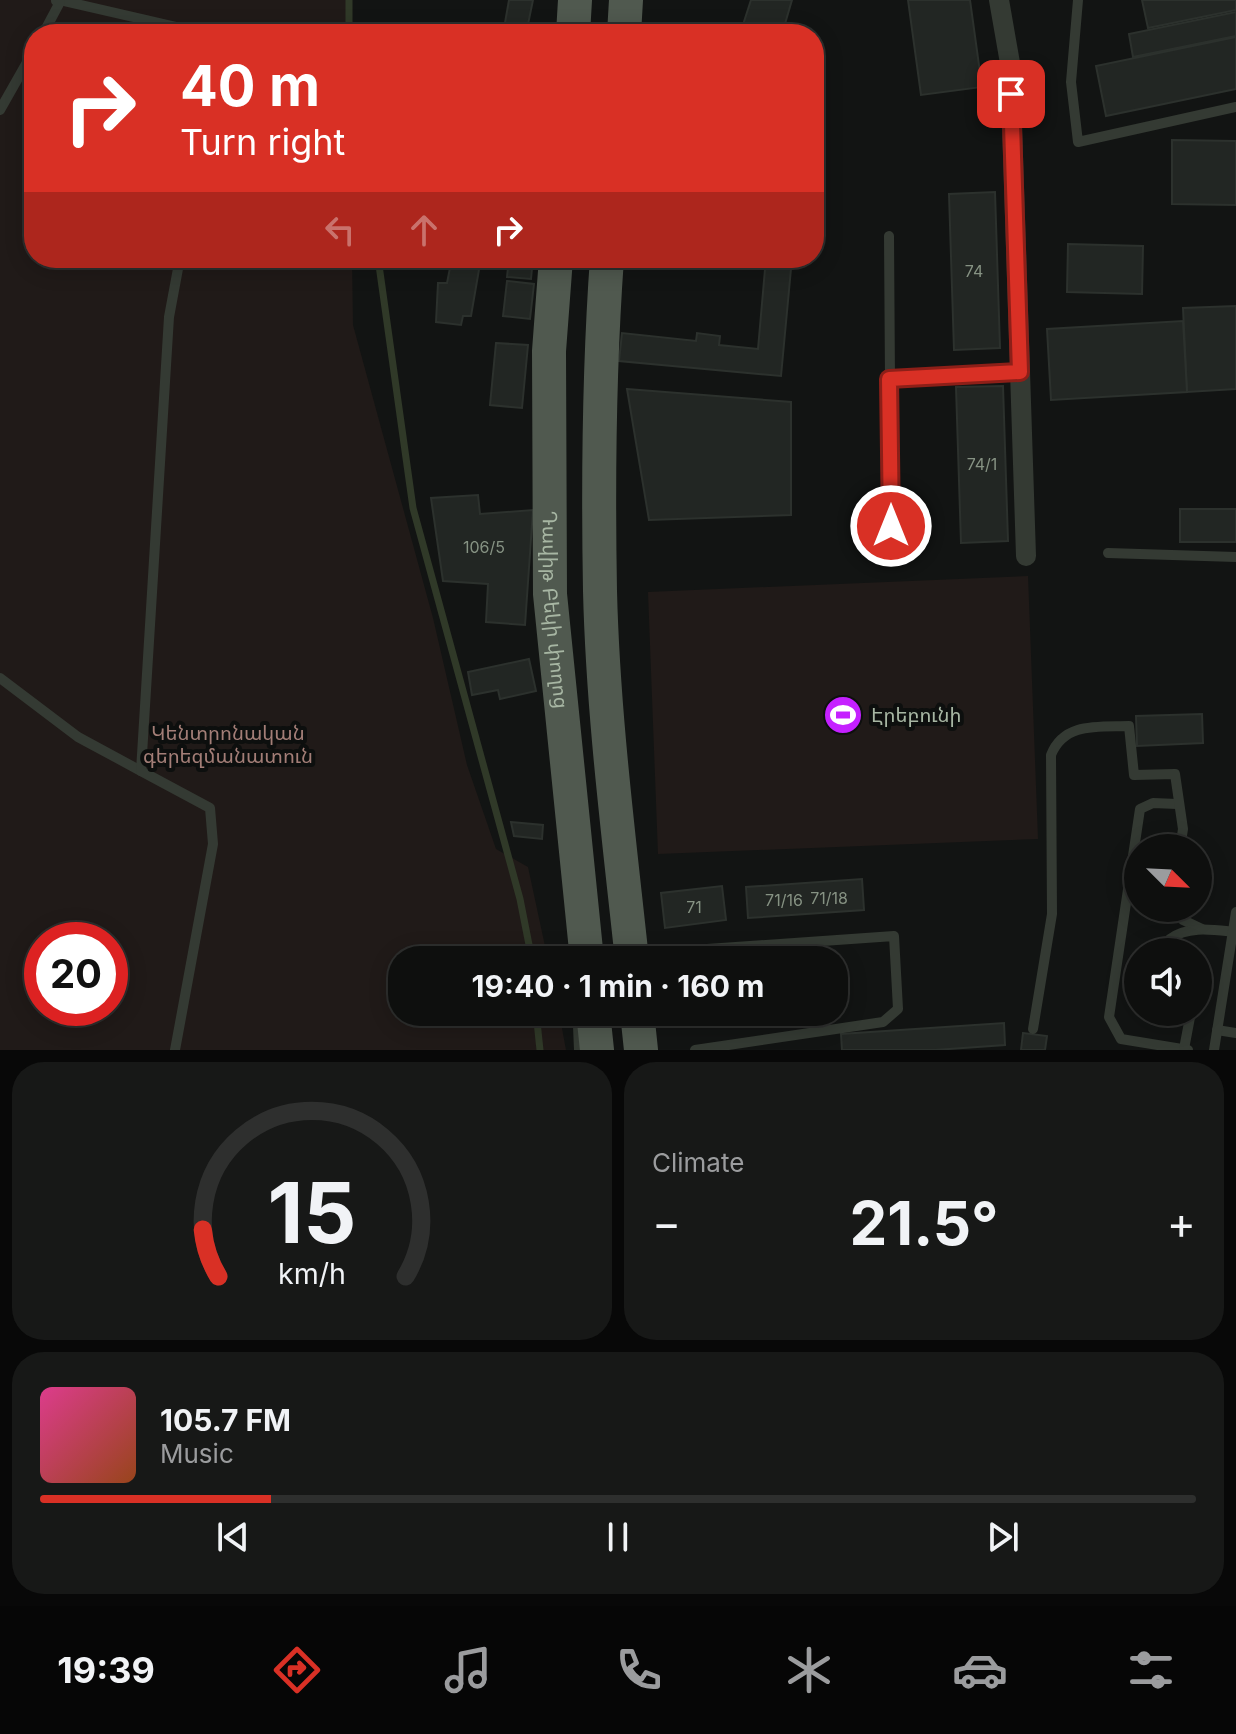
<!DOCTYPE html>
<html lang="en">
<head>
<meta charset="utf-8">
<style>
	body { margin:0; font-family:Inter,"Noto Sans Armenian",sans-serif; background:#171817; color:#f1f3f6; height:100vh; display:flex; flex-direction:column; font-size:30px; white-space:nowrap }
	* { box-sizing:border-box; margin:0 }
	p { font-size:26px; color:#9b9c9e }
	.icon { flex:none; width:44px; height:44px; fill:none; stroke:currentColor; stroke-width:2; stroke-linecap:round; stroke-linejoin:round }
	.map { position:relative; height:1050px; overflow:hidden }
	.side { display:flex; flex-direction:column; gap:12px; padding:12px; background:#080808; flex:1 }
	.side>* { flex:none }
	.banner { position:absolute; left:24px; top:24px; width:800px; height:244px; border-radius:32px; box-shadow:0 4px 20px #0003,0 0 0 2px #2e2f2e; background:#d93025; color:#fff; overflow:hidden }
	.needle { width:52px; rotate:114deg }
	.controls { position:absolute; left:1124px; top:834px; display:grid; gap:16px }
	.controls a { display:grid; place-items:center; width:88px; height:88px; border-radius:50%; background:#0e0f0e; box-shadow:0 4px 20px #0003,0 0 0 2px #2e2f2e; font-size:40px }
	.speed { position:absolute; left:24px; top:922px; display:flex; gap:16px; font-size:40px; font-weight:700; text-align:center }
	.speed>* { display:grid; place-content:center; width:104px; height:104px; border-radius:50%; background:#0e0f0e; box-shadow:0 4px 20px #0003,0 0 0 2px #2e2f2e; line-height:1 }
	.speed .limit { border:12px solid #d22; background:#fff; color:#111 }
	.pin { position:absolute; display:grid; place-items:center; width:68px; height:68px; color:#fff; margin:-34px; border-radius:16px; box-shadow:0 4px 12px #0006 }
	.me { position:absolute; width:88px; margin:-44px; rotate:0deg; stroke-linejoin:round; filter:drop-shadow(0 0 6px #0008) }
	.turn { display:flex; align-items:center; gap:28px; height:168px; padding:0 24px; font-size:36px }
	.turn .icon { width:104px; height:104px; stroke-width:2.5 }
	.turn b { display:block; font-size:56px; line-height:68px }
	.lanes { display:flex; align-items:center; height:76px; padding:0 24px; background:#0003; justify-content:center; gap:40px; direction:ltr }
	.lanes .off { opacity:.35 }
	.big { font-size:60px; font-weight:700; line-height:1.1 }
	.side .card { flex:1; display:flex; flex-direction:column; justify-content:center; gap:12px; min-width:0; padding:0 28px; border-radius:32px; background:#171817 }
	.side .dial { align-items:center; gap:0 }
	.dial svg { height:208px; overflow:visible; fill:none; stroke:#2e2f2e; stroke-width:7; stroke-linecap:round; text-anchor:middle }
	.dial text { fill:#f1f3f6; stroke:none }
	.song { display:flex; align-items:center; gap:24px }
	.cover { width:96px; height:96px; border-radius:12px; background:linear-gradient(135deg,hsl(330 70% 55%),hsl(20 70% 35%)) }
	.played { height:8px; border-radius:4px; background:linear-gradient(90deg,#d93025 20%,#2e2f2e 20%) }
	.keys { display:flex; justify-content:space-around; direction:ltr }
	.heat { display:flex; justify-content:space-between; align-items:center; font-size:44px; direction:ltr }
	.side .tiles { flex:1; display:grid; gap:12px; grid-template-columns:1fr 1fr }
	.card:last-child { grid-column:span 2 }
	.trip { position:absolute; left:388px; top:946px; width:460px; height:80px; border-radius:32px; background:#0e0f0e; box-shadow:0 4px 20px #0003,0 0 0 2px #2e2f2e; font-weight:700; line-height:80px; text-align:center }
	.menu { display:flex; height:128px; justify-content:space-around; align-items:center; background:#060606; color:#9b9c9e }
	.menu .icon { width:56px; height:56px }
	.menu .on { color:#d93025 }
	.menu b { font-size:36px; color:#f1f3f6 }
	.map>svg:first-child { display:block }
	.green { fill:#201a18; fill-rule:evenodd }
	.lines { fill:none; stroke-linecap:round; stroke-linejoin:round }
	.stream { stroke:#303928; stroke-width:7 }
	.building { fill:#222623; stroke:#2c312d; stroke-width:2 }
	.service { stroke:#343a33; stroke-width:10 }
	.minor { stroke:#343a33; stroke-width:20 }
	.primary { stroke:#50594f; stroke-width:34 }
	.route-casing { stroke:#8d1f18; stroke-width:20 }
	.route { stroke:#d93025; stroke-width:14 }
	.labels { text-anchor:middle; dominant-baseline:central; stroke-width:8; stroke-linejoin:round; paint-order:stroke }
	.number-label { font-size:16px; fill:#869283 }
	.street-label { font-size:20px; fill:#a7b6a3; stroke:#0d0f0e }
	.poi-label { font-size:20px; fill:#a7b6a3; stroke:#0d0f0e; text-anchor:start }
	.park-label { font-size:20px; fill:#a37e77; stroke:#0d0f0e }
</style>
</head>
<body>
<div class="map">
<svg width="1236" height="1050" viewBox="0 0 1236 1050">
	<rect width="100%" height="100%" fill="#121413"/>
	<g class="green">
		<path d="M0,0H346V34H34V258H352L353,325L433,618L467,765L496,849L528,867L548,960H402V1012H559L566,1050H0ZM42,940H110V1008H42Z"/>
		<polygon points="1028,576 1038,839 658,854 648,592"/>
	</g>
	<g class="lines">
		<g class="stream">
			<polyline points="349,34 349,0"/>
			<polyline points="378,258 413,508 520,899 532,960"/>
			<polyline points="536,1012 540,1050"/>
		</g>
	</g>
	<g class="building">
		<polygon points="509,0 533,0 526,34 503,34"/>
		<polygon points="751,0 792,0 782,34 740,34"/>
		<polygon points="908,0 970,0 982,87 921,95"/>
		<polygon points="1142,0 1236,0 1236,10 1148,28"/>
		<polygon points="1236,12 1236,36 1133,57 1129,34"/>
		<polygon points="1236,37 1236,89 1106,116 1096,66"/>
		<polygon points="1172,140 1236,141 1236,205 1172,204"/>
		<polygon points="995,192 1000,348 954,350 949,194"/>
		<polygon points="1068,244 1143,246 1142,294 1067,292"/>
		<polygon points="452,258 481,258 471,316 463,316 461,325 436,322 438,283 447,283"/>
		<polygon points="509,258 533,258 531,279 507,277"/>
		<polygon points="766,258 792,258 781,376 619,361 622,333 696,341 697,333 720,336 719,345 758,349"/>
		<polygon points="507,281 534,284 530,319 503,316"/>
		<polygon points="1236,306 1236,389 1187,392 1183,308"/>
		<polygon points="1183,321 1187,392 1051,400 1047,329"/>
		<polygon points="496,343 528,345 522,408 490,405"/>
		<polygon points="1003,386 1008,541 961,543 956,387"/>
		<polygon points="627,389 791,402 791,515 649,520"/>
		<polygon points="478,495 480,514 533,510 525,625 486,622 488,584 443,581 431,498"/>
		<rect x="1180" y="509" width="56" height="33"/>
		<polygon points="529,659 536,691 500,699 498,690 472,695 468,672"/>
		<polygon points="1202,714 1203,743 1137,746 1136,716"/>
		<polygon points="511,822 543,825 542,839 514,836"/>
		<polygon points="862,879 864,910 748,918 746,887"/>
		<polygon points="722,886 726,920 665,928 661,893"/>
		<polygon points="1004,1023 1005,1045 935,1050 842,1050 841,1034"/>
		<polygon points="1023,1033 1047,1036 1045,1050 1021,1050"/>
	</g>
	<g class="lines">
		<g class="service">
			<polyline points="59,0 207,34"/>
			<polyline points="1078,0 1071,82 1078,142 1236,107"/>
			<polyline points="43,34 60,2 56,1"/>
			<polyline points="0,110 34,50"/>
			<polyline points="889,236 891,526"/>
			<polyline points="889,379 1020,372"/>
			<polyline points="1108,553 1236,557"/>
			<polyline points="0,678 78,737 141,771"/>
			<polyline points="1177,804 1153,803 1140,809 1109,1017 1121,1039 1188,1050"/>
			<polyline points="1173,908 1183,920 1202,929"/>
			<path d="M1166,952L1170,939C1188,925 1215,930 1236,932"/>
			<polyline points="635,954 894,936 898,1009 883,1022 695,1050"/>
			<polyline points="578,1026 579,1050"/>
			<path d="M1033,1029L1052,914L1051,755C1064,722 1098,727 1129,726L1134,775L1175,774L1183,829L1180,848"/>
			<polyline points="1217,1030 1236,1033"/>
			<polyline points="1184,1049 1191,1012"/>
			<polyline points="175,1050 213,844 210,808 141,771 169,317 180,258"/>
			<polyline points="1214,1050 1236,912"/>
		</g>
		<polyline class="minor" points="999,0 1010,63 1026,556"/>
		<g class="primary">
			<polyline points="573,34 575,0"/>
			<polyline points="624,34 626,0"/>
			<path id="s1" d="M556,258L549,351L550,594L587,960"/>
			<path d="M607,258C599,369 598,480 600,591C603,714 619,838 632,960"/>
			<polyline points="593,1012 597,1050"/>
			<polyline points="637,1012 641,1050"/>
		</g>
	</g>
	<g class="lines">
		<defs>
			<polyline id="route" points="891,526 889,379 1020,372 1011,94"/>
		</defs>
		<use href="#route" class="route-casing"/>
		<use href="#route" class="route"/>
	</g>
	<defs>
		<symbol id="stadium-disc" viewBox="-11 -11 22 22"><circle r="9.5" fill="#c520ff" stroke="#0d0f0e"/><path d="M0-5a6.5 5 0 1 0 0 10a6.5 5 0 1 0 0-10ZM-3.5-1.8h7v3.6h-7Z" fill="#fff"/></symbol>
	</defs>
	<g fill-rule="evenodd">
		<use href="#stadium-disc" x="821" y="693" width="44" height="44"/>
	</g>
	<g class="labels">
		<g class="number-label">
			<text x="974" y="271">74</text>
			<text x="982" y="464">74/1</text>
			<text x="484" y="547">106/5</text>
			<text x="829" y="898">71/18</text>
			<text x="784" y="900">71/16</text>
			<text x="694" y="907">71</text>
		</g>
		<g class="street-label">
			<text stroke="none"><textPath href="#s1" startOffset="352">Դավիթ Բեկի փողոց</textPath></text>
		</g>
		<g class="poi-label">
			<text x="871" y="715">Էրեբունի</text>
		</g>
		<g class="park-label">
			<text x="228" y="733">Կենտրոնական<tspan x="228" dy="23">գերեզմանատուն</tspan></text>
		</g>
	</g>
</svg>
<div class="controls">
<a><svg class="needle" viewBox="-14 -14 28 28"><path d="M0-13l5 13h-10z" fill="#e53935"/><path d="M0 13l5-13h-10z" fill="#9b9c9e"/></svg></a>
<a><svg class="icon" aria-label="sound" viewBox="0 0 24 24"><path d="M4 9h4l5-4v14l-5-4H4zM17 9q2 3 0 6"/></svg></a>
</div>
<div class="speed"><div class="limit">20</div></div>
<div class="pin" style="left:1011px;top:94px;background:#d93025"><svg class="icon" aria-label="arrive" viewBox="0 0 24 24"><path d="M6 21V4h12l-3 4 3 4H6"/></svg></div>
<svg class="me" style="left:891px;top:526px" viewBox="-20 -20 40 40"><circle r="17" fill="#d93025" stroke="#fff" stroke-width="3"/><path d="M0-11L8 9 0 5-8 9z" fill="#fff"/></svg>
<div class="trip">19:40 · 1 min · 160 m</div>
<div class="banner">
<div class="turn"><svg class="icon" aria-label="right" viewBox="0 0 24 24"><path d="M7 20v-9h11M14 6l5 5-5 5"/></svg><div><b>40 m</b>Turn right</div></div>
<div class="lanes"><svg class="icon off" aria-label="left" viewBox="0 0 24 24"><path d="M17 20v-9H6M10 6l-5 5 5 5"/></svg><svg class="icon off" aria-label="ahead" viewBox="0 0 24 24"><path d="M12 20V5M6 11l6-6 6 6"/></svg><svg class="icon" aria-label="right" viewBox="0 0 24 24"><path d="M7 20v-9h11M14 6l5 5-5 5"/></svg></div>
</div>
</div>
<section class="side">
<div class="tiles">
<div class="card dial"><svg viewBox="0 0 100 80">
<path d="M14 69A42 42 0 1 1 86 69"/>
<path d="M14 69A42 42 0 0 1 8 51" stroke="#d93025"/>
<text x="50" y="56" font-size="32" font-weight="700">15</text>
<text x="50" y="72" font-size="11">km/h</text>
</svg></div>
<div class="card"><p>Climate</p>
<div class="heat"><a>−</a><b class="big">21.5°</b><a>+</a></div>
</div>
<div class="card">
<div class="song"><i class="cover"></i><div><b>105.7 FM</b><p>Music</p></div></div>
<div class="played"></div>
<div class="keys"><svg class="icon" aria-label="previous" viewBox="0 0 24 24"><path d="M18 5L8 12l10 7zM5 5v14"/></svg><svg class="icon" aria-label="pause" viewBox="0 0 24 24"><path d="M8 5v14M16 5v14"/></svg><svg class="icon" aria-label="next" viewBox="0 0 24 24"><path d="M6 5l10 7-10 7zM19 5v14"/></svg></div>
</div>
</div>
</section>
<nav class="menu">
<b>19:39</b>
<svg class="icon on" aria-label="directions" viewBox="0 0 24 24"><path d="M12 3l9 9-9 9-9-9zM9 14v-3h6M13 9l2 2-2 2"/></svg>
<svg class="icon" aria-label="music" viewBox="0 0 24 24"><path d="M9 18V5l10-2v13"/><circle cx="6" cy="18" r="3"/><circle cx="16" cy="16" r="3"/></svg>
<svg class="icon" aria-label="phone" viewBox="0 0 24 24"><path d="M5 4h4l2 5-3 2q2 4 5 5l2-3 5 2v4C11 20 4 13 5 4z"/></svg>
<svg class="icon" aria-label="climate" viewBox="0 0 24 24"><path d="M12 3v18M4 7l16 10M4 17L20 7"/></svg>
<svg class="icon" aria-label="car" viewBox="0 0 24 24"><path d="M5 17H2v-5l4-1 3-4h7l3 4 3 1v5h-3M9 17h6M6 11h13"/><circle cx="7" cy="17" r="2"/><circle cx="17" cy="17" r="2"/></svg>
<svg class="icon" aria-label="filters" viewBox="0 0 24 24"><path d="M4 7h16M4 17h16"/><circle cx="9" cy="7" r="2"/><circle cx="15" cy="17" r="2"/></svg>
</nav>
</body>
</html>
